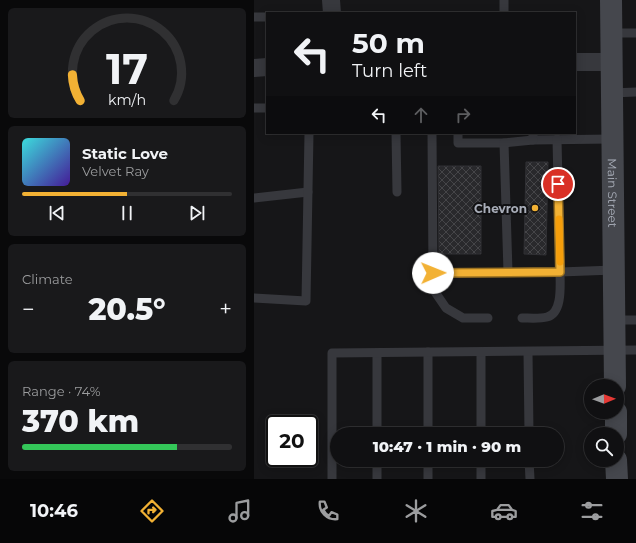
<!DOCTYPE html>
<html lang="en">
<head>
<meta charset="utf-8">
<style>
	body { margin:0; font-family:Montserrat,sans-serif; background:#19191b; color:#f1f3f6; height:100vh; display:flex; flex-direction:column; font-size:15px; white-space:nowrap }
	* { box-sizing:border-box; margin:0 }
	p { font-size:13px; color:#9c9d9f }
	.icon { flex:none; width:22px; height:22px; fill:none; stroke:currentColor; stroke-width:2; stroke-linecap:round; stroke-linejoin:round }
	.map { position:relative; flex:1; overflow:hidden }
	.side { display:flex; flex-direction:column; gap:8px; padding:8px; background:#09090a; width:254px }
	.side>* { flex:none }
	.guide { position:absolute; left:12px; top:12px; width:310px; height:122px; border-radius:0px; box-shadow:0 2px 10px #0003,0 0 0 1px #303032; background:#101012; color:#f1f3f6; overflow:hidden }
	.needle { width:26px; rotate:89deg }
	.fabs { position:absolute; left:330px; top:379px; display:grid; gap:8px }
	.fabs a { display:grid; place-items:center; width:40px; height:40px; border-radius:50%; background:#101012; box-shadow:0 2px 10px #0003,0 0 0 1px #303032; font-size:20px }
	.speed { position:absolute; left:12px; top:415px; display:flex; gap:8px; font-size:20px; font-weight:700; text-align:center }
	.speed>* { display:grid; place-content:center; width:52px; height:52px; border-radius:50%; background:#101012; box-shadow:0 2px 10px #0003,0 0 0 1px #303032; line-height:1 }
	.speed .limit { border:2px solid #111; border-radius:6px; background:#fff; color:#111 }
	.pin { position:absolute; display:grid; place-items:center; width:34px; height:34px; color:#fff; margin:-17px; border:2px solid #fff; border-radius:50%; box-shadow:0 1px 4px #0007 }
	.me { position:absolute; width:44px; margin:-22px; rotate:89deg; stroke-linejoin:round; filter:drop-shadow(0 0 3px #0008) }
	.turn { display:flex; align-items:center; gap:14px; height:84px; padding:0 20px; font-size:18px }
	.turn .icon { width:52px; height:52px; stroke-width:2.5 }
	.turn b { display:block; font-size:28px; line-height:34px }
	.lanes { display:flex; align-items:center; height:38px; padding:0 20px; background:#0003; justify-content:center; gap:20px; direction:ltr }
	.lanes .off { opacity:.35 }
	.big { font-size:30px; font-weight:800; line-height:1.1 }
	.side .tile { flex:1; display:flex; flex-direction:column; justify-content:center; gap:6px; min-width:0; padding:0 14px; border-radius:6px; background:#19191b }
	.side .dial { align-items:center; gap:0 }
	.dial svg { height:104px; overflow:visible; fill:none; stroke:#303032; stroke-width:7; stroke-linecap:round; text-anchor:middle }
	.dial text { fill:#f1f3f6; stroke:none }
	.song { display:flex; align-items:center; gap:12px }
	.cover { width:48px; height:48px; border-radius:6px; background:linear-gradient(135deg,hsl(180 70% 55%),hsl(260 70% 35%)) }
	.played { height:4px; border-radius:2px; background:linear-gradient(90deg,#f2b134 50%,#303032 50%) }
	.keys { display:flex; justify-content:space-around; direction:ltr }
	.heat { display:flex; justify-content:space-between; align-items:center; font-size:22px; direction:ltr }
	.charge { height:6px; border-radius:3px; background:linear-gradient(90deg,#34c759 74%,#303032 0) }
	.trip { position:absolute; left:76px; top:427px; width:234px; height:40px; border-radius:20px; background:#101012; box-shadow:0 2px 10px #0003,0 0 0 1px #303032; font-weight:800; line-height:40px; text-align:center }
	.tab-bar { display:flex; height:64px; justify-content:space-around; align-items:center; background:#060607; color:#9c9d9f }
	.tab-bar .icon { width:28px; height:28px }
	.tab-bar .on { color:#f2b134 }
	.tab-bar b { font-size:18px; color:#f1f3f6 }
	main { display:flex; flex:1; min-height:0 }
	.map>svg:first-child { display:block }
	.building { fill:url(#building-cross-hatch); stroke:#303034 }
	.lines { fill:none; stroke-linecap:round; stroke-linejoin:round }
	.service { stroke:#37383d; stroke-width:9 }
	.minor { stroke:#37383d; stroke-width:18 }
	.secondary { stroke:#45474d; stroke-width:22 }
	.route-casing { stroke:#9d7322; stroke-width:10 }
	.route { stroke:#f2b134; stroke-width:7 }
	.slow { stroke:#f59e0b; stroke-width:7 }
	.poi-dot { fill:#f2b134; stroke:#111113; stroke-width:1.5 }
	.labels { text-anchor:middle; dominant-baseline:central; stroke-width:4; stroke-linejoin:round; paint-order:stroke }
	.street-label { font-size:12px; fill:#a8adb8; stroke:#111113 }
	.poi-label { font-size:12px; font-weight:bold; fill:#a8adb8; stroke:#111113; text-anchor:end }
</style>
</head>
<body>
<main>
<section class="side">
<div class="tile dial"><svg viewBox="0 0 100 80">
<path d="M14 69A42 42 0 1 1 86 69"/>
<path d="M14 69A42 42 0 0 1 8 49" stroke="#f2b134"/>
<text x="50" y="56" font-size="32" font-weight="700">17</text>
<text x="50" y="72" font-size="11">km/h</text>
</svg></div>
<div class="tile">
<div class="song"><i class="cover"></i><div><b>Static Love</b><p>Velvet Ray</p></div></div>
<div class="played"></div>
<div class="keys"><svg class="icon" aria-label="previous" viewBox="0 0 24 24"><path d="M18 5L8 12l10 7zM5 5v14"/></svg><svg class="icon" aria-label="pause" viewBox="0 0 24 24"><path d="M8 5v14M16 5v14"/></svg><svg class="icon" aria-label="next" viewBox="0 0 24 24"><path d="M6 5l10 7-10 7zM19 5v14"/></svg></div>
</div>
<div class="tile"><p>Climate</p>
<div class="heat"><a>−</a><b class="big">20.5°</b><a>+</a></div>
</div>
<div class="tile"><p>Range · 74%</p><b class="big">370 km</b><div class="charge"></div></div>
</section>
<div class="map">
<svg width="382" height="479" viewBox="0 0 382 479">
	<defs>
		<pattern id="building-cross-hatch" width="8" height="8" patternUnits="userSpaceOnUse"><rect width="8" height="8" fill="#29292c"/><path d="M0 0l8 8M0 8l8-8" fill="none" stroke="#454548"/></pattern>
	</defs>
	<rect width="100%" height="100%" fill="#161618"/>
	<g class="building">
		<polygon points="272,162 294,162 292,255 270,254"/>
		<polygon points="184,166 227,166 227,254 185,254"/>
	</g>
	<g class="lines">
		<g class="service">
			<polyline points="250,13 250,0"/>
			<polyline points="0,17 13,17"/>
			<polyline points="357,33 382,33"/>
			<polyline points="358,93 382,92"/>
			<polyline points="0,108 13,108"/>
			<polyline points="142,133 143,192"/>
			<path d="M178,133L179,273L306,272C306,284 309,313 293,317C286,319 275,318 268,318"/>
			<polyline points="204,133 204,143 250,143"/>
			<polyline points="279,133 279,140 358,139"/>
			<polyline points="303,139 306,272 360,270"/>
			<polyline points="0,198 54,192"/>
			<polyline points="254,272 250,143 279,140"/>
			<polyline points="179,273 181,292 192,308 209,318 234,318"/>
			<polyline points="0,298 52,301 55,133"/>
			<polyline points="361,320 382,320"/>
			<polyline points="174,352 174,434"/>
			<polyline points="227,352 227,434"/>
			<polyline points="274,352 275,434"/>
			<polyline points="123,353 123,434"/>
			<polyline points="123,460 123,479"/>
			<polyline points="174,460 174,479"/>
			<polyline points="227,460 227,479"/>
			<polyline points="275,460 276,479"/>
			<polyline points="78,479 78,353 382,350"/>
		</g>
		<g class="minor">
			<polyline points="77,0 78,13"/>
			<polyline points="321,62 357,62"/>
			<polyline points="0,68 13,67"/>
		</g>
		<g class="secondary">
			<path id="s1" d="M357,0L361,386"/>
			<polyline points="362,412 362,434"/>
			<polyline points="362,460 363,479"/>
		</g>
	</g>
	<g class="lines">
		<defs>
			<polyline id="route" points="179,273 306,272 304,184"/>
		</defs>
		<use href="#route" class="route-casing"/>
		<use href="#route" class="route"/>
		<polyline class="slow" points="305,219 306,262"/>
	</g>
	<circle class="poi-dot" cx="281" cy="208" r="4"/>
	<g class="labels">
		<g class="street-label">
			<text stroke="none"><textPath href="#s1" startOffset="193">Main Street</textPath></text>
		</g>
		<g class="poi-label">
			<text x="273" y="208">Chevron</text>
		</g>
	</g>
</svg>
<div class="fabs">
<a><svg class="needle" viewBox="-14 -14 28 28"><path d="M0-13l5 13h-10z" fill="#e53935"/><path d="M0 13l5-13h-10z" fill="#9c9d9f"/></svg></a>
<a><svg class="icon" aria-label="search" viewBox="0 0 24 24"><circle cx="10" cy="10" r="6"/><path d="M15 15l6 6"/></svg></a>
</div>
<div class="speed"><div class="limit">20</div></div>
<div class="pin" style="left:304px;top:184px;background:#d93025"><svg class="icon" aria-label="arrive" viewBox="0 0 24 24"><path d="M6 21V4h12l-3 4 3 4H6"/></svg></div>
<svg class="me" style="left:179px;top:273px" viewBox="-20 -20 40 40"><circle r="19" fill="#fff"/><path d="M0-13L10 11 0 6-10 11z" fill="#f2b134"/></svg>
<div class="trip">10:47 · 1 min · 90 m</div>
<div class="guide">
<div class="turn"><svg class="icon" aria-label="left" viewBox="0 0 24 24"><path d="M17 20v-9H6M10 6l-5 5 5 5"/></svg><div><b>50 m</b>Turn left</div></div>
<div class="lanes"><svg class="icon" aria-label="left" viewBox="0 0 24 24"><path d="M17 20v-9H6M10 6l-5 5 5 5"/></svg><svg class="icon off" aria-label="ahead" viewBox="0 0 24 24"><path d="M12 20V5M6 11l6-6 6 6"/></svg><svg class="icon off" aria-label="right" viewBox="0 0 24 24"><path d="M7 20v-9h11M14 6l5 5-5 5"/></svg></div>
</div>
</div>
</main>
<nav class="tab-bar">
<b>10:46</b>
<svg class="icon on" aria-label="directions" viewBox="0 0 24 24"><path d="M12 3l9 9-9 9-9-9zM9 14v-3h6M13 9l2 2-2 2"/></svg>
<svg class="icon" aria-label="music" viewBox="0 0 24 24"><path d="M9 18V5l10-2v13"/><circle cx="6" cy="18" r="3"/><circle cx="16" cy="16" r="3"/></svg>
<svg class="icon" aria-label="phone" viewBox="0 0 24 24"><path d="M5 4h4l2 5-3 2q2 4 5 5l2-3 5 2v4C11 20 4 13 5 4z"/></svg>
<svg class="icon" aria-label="climate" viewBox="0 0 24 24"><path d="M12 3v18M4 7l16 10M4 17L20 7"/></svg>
<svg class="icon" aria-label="car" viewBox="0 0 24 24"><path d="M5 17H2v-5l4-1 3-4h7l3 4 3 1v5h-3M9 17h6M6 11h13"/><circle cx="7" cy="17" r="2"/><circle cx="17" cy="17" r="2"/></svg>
<svg class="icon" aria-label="filters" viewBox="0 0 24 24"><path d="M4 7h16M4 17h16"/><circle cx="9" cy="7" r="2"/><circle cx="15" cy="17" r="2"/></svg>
</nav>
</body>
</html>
